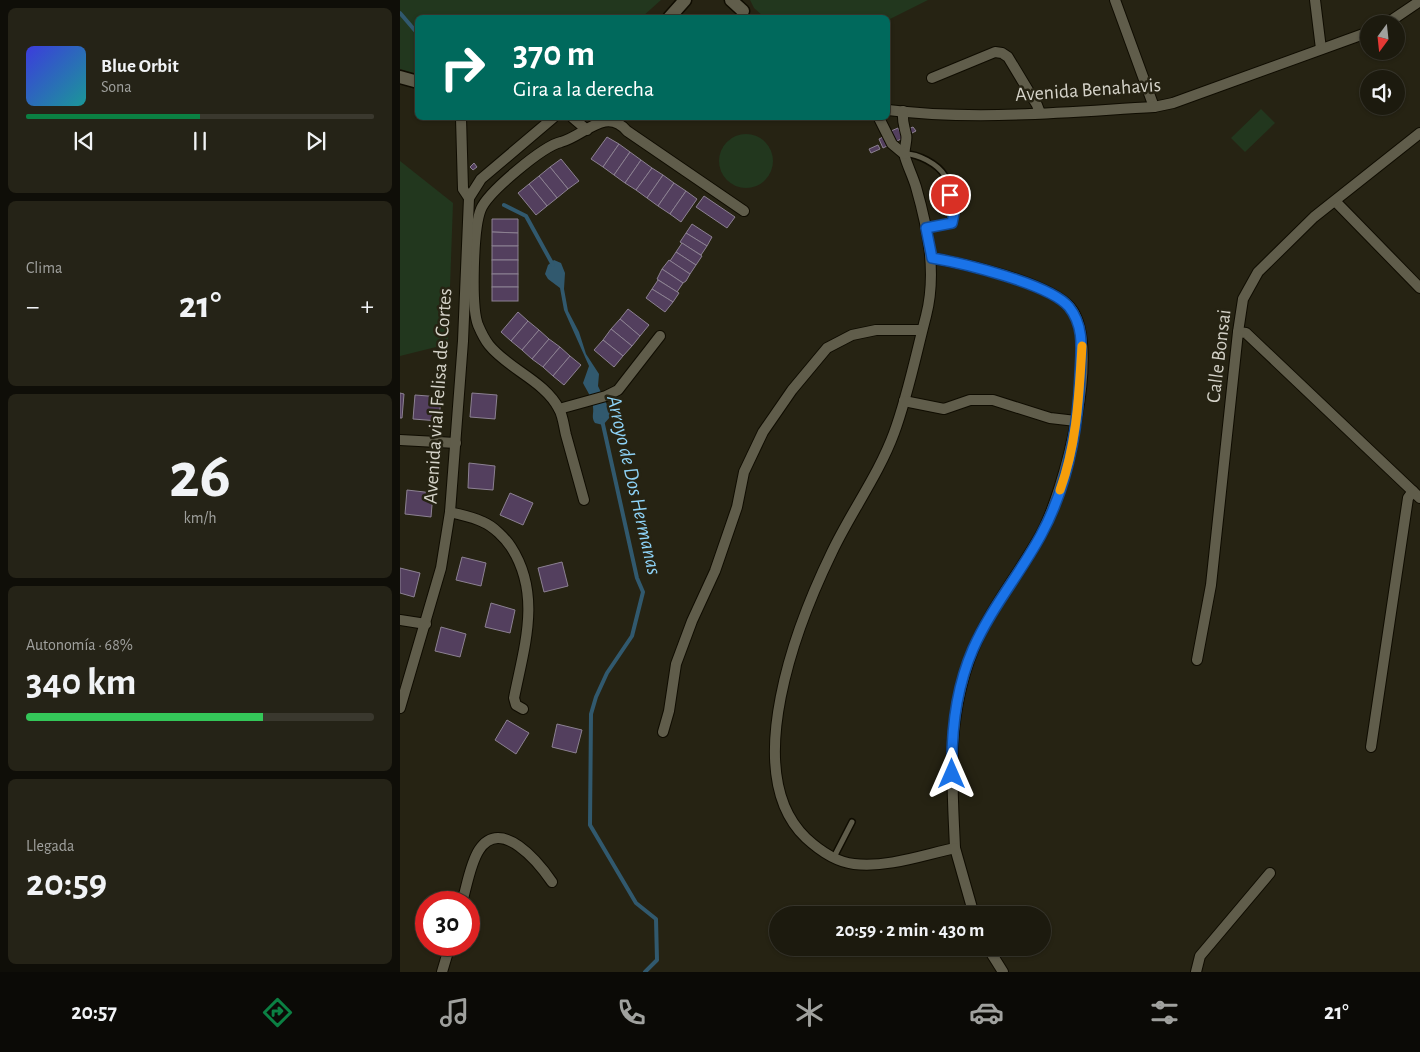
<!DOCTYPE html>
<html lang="es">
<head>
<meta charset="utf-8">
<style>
	body { margin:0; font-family:"Alegreya Sans",sans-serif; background:#252317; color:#f1f3f6; height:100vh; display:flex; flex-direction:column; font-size:19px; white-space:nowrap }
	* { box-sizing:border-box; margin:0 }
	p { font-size:16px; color:#a0a19e }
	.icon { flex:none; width:28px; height:28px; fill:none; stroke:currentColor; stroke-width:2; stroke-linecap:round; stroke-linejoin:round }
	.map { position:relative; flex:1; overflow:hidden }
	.panel { display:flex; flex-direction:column; gap:8px; padding:8px; background:#0f0e08; width:400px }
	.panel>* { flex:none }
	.top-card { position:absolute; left:15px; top:15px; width:475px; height:105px; border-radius:8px; box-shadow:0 1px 4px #0004,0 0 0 1px #3a382e; background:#00695c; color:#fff; overflow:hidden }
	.needle { width:32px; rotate:195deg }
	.fabs { position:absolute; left:960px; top:15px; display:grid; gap:10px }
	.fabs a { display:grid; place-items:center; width:45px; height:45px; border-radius:50%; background:#1c1a0e; box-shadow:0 1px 4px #0004,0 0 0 1px #3a382e; font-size:25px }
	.speed { position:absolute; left:15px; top:891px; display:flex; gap:10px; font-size:25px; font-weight:700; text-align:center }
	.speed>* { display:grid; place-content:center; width:65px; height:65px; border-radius:50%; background:#1c1a0e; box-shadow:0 1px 4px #0004,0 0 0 1px #3a382e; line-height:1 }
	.speed .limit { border:8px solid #d22; background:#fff; color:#111 }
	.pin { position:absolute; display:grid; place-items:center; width:42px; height:42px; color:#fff; margin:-21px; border:2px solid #fff; border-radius:50%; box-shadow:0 1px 5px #0007 }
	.me { position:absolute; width:55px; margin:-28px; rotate:0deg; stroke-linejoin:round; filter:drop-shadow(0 0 4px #0008) }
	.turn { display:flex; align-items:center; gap:18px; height:105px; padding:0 15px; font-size:22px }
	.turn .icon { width:65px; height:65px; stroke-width:2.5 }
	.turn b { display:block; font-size:35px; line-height:42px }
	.big { font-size:38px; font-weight:600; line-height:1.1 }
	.panel .tile { flex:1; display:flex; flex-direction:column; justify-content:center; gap:8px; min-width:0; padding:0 18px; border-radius:8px; background:#252317 }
	.panel .dial { align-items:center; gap:0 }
	.dial b { font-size:65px; line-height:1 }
	.song { display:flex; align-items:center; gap:15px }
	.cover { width:60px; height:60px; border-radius:8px; background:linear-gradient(135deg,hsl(240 70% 55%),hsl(180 70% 35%)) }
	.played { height:5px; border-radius:2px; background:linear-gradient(90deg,#0b8043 50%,#3a382e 50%) }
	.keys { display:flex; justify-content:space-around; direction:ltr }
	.heat { display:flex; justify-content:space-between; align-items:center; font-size:28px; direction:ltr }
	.charge { height:8px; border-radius:4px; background:linear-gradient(90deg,#34c759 68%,#3a382e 0) }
	.trip { position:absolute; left:369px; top:906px; width:282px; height:50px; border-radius:25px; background:#1c1a0e; box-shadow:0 1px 4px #0004,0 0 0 1px #3a382e; font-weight:600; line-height:50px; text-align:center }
	.tabs { display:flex; height:80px; justify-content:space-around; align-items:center; background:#0b0a06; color:#a0a19e }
	.tabs .icon { width:35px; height:35px }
	.tabs .on { color:#0b8043 }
	.tabs b { font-size:22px; color:#f1f3f6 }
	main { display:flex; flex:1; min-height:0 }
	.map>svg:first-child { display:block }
	.green { fill:#22371e }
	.water { fill:#31596e }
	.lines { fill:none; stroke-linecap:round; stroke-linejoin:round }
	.stream { stroke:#31596e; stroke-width:4 }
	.building { fill:#533f5e; stroke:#8c8192 }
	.lane-casing { stroke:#0f0c01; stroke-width:8 }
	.street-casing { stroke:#0f0c01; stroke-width:12 }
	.secondary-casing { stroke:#0f0c01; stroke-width:15 }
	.lane { stroke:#605d4b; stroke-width:5 }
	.street { stroke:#605d4b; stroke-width:10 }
	.secondary { stroke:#605d4b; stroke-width:12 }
	.route-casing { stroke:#114b97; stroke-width:12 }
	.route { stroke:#1a73e8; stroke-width:9 }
	.slow { stroke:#f59e0b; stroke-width:9 }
	.labels { text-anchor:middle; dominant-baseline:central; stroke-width:5; stroke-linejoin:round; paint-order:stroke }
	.street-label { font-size:20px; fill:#d5d3c9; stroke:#262313 }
	.water-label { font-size:21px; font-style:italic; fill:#8ed3f7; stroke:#262313 }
</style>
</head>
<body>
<main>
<section class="panel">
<div class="tile">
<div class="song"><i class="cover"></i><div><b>Blue Orbit</b><p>Sona</p></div></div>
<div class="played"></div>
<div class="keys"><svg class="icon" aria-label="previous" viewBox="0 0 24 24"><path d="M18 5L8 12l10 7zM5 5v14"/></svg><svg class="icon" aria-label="pause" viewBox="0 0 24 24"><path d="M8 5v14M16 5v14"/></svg><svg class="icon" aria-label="next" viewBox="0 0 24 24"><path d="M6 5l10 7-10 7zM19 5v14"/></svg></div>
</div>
<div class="tile"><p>Clima</p>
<div class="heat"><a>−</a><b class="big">21°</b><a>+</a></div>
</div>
<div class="tile dial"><b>26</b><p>km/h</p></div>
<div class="tile"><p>Autonomía · 68%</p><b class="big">340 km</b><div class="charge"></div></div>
<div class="tile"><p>Llegada</p><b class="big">20:59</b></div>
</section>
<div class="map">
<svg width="1020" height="972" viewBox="0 0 1020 972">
	<rect width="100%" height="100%" fill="#262313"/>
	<g class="green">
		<polygon points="0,0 261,0 242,17 18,18 17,74 0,69"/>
		<polygon points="350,0 528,0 488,20 488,18 364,17 354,8"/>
		<polygon points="861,109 875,123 845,152 831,138"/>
		<circle cx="346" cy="161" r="27"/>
		<polygon points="0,161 53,203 48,344 0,356"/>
	</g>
	<path class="water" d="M154,260L161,263L165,273L164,289L168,311L179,332L186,354L199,374L198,386L209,409L210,417L203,425L195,423C191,417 194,414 193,407C192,397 187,391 183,383L189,366L164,310L160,288L148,279L145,274L148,265Z"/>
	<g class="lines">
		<g class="stream">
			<polyline points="0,13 18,34"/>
			<polyline points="104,205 126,216 153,265"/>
			<polyline points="202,420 237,578 243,592 232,636 207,673 196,697 191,714 190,825 236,903 256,919 257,960 245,972"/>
		</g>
	</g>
	<g class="building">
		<polygon points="513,127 516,131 510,134 508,129"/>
		<polygon points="498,128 503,138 495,142 491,131"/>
		<polygon points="485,136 489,145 483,148 479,139"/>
		<polygon points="207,137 219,144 203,167 191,159"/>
		<polygon points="219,144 230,152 214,175 203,167"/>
		<polygon points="478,145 480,149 471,153 469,149"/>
		<polygon points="230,152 241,160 225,183 214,175"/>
		<polygon points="161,159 179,181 168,189 150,167"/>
		<polygon points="241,160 252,168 236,190 225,183"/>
		<polygon points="74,163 77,167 73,170 70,167"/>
		<polygon points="150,167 168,189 157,198 139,176"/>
		<polygon points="252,168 263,175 247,198 236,190"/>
		<polygon points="263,175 274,183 258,206 247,198"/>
		<polygon points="139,176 157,198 147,206 129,184"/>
		<polygon points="274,183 286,191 270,214 258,206"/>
		<polygon points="129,184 147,206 136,215 118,193"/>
		<polygon points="286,191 297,199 281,222 270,214"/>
		<polygon points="304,196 335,217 327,228 296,207"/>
		<polygon points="92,219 118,219 118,233 92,232"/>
		<polygon points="292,224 312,237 307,246 286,233"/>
		<polygon points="92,232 118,233 118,246 92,246"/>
		<polygon points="286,233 307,246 301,255 280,242"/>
		<polygon points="282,243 302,256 296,265 276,252"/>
		<rect x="92" y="246" width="26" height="14"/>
		<polygon points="276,252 296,265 290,274 270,261"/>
		<rect x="92" y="260" width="26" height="14"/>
		<polygon points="269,260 290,274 286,281 283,283 262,269"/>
		<polygon points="262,269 283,283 277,292 257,279"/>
		<rect x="92" y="274" width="26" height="13"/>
		<polygon points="258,280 279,293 273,302 252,289"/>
		<rect x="92" y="287" width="26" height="14"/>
		<polygon points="252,289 273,302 265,312 246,298"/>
		<polygon points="228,309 249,325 240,336 220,319"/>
		<polygon points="118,312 128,321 111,341 101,332"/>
		<polygon points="220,319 240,336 232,346 211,329"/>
		<polygon points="128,321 139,330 122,350 111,341"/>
		<polygon points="211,329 232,346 223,356 203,340"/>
		<polygon points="139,330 149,339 132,359 122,350"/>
		<polygon points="149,339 160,347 143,367 132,359"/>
		<polygon points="203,340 223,356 214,367 194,350"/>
		<polygon points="160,347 170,356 153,376 143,367"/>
		<polygon points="170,356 181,365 164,385 153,376"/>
		<polygon points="0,393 4,394 2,418 0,418"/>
		<polygon points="72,393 97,395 95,419 70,417"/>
		<polygon points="15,395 41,397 39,421 13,419"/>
		<polygon points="69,463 95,466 93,490 68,488"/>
		<polygon points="7,490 33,493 31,517 5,514"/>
		<polygon points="110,493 133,503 123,525 100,515"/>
		<polygon points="62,557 86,563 81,586 56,580"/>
		<polygon points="162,562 168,586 144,592 138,568"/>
		<polygon points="0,568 20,573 14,597 0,593"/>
		<polygon points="91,603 115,610 110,633 85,627"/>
		<polygon points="41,627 66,634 60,657 35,651"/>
		<polygon points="107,720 129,733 116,754 95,740"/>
		<polygon points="157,724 182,730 176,753 152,747"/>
	</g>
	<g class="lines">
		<defs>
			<g id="lane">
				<path d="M504,154C517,153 538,164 545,176C549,183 555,212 554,220L550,225L526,228"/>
				<polyline points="434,857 452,822"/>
			</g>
			<g id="street">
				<polyline points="715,0 754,107"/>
				<polyline points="915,0 921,49"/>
				<polyline points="986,24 1020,1"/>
				<polyline points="532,78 595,52 602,53 608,57 637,105 640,113"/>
				<path d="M488,110C576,121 665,112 754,107L773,103L969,32"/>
				<path d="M503,111C502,121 504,125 506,134C508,141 503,149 505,157C508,167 513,177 516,187C528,229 537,273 526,316C516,354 508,395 494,433C479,474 451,512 432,552C398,622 338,773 406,838C419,850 436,862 454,864C487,868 523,855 555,848C552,777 546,718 573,650C589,610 619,574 640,536C663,496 706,338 667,304C640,281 567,264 532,258"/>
				<polyline points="61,118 63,189 69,198"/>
				<polyline points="173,118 187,130"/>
				<polyline points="479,118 492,144 504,154"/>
				<polyline points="935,201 1020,288"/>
				<polyline points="838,332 846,333 1020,498"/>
				<polyline points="504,401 544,409 570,400 593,400 650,418 676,421"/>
				<polyline points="159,409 206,396 218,390 260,336"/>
				<polyline points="0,440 56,443"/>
				<path d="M184,500C178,478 172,456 166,435C164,427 163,416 159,409C145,381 108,369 89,345C85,340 81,332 78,325C71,307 73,228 81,209C88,192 143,146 161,142C184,136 206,106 227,131L344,211"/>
				<path d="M50,512C61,515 73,517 83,522C93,526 105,538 111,547C142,595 124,647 114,698L116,705L123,709"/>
				<polyline points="0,620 26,624"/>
				<polyline points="797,660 811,585 838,332 843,299 858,272 914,217 1020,133"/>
				<polyline points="0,708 41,568 50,512 63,341 69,198 81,179 153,118"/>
				<polyline points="263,732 269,711 276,664 292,621 315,571 337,507 344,472 363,432 392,390 427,348 452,335 476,330 521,330"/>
				<polyline points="971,747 1008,498 1013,491"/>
				<polyline points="555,848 574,915"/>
				<path d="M62,902C67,886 70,864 79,850C101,816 139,863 152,882"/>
				<polyline points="588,948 603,972"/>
				<polyline points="42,972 50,945"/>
				<polyline points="796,972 800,956 870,873"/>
			</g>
			<g id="secondary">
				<polyline points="331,0 343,11"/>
				<polyline points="269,18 285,0"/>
				<polyline points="0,77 18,82"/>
			</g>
		</defs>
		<use href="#lane" class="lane-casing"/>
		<use href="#street" class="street-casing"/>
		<use href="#secondary" class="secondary-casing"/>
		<use href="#lane" class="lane"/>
		<use href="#street" class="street"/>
		<use href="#secondary" class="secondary"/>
	</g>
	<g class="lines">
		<defs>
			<path id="route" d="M550,195L554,213L552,223L526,228L532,258C562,263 650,284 669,307C685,327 681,351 680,375C678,429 667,487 641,535C620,574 591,608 573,649C556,688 551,732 552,774"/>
		</defs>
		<use href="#route" class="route-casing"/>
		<use href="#route" class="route"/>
		<path class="slow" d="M660,490C677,444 679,394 682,346"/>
	</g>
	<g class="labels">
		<g class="street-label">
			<text transform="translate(688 90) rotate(-4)">Avenida Benahavis</text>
			<text transform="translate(819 356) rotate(-83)">Calle Bonsai</text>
			<text transform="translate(38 396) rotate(-86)">Avenida vial Felisa de Cortes</text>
		</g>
		<g class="water-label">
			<text transform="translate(234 485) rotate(77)">Arroyo de Dos Hermanas</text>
		</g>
	</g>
</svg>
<div class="fabs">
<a><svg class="needle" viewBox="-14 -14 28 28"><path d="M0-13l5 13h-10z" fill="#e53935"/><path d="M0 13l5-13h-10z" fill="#a0a19e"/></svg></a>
<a><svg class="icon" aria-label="sound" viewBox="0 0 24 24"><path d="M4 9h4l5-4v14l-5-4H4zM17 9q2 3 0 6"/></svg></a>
</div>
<div class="speed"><div class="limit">30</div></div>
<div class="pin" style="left:550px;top:195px;background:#d93025"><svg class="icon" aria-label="arrive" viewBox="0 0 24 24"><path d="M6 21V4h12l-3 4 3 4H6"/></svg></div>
<svg class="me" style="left:552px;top:774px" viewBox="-20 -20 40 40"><path d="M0-17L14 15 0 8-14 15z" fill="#1a73e8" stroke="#fff" stroke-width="4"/></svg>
<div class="trip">20:59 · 2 min · 430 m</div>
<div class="top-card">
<div class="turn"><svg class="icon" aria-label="right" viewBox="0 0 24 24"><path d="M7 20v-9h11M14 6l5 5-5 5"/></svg><div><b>370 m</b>Gira a la derecha</div></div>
</div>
</div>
</main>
<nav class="tabs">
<b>20:57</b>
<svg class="icon on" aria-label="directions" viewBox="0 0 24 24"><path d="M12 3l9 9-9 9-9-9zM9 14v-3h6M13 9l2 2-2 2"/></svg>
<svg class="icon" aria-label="music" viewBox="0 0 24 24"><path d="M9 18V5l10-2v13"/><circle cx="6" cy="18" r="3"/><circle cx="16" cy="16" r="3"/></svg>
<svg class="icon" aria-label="phone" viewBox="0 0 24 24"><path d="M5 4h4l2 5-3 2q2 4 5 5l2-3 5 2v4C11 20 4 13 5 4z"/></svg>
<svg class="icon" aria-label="climate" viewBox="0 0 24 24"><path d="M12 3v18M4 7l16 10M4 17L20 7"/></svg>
<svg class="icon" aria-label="car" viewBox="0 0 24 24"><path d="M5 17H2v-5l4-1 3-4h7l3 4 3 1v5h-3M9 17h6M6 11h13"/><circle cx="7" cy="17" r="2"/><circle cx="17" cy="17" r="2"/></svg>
<svg class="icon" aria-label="filters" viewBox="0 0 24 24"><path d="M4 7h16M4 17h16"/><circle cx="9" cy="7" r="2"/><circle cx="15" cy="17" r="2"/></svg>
<b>21°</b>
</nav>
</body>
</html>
